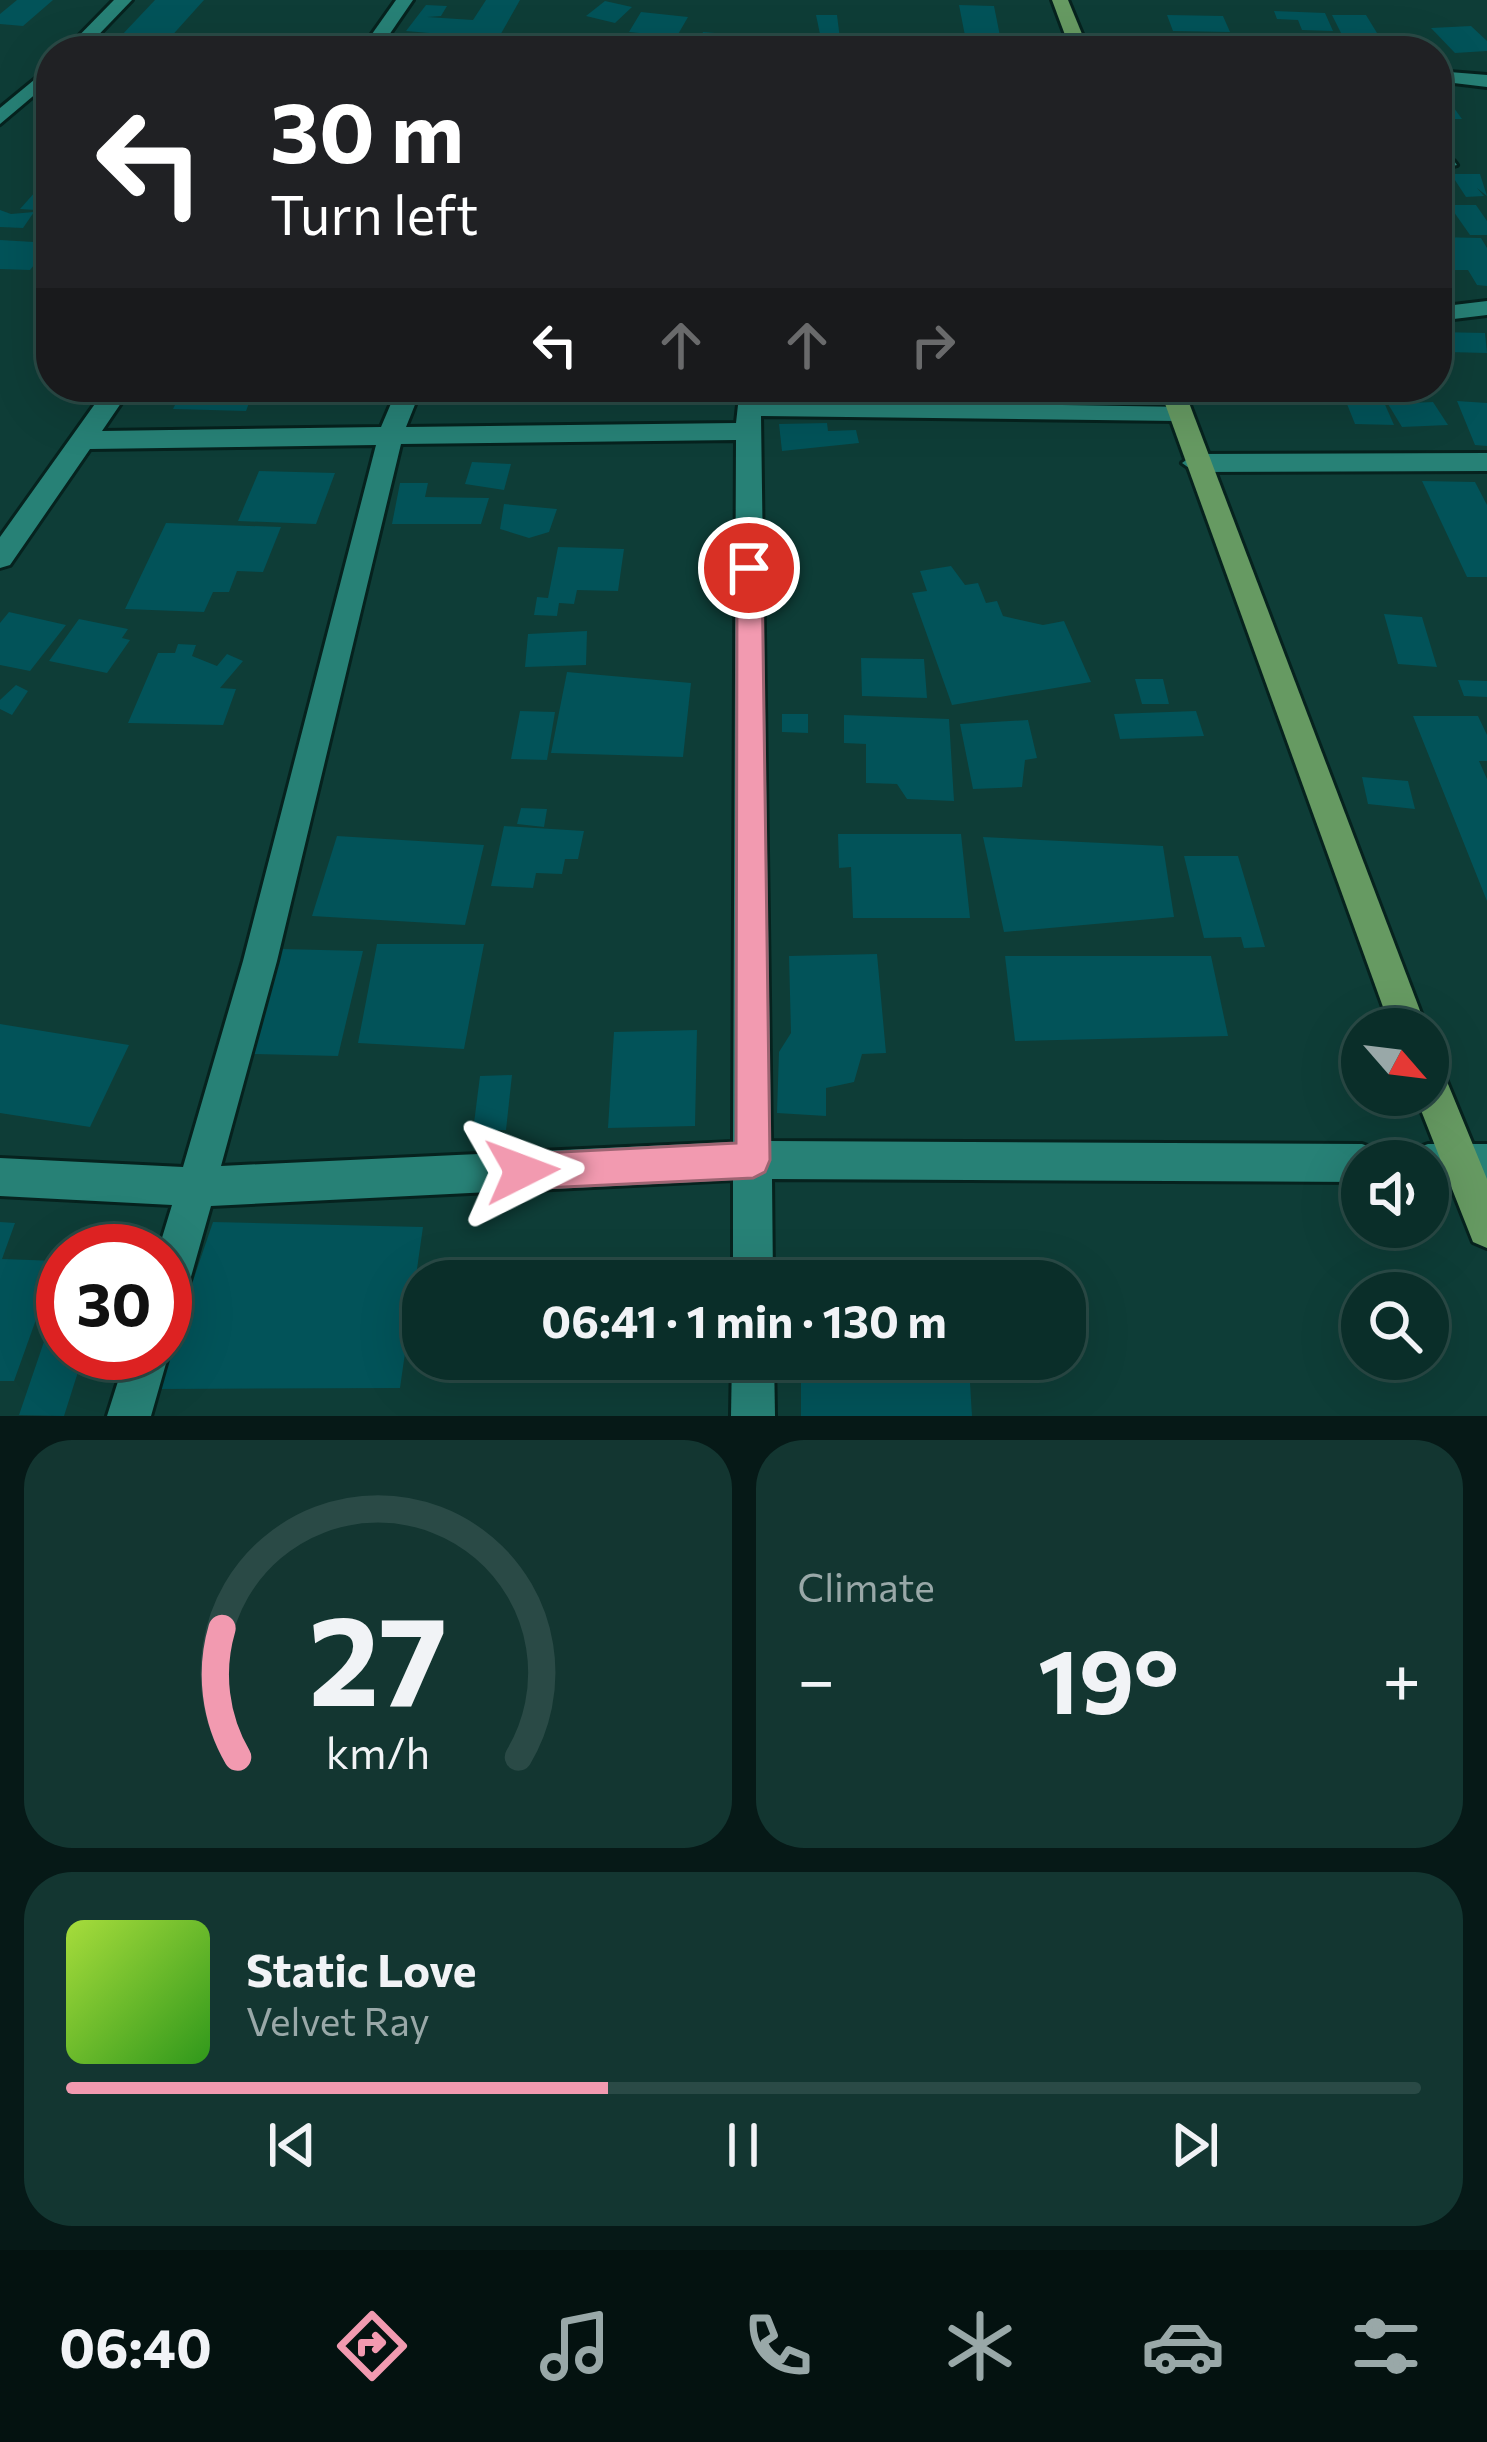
<!DOCTYPE html>
<html lang="en">
<head>
<meta charset="utf-8">
<style>
	body { margin:0; font-family:Commissioner,sans-serif; background:#133631; color:#f1f3f6; height:100vh; display:flex; flex-direction:column; font-size:45px; white-space:nowrap }
	* { box-sizing:border-box; margin:0 }
	p { font-size:39px; color:#99a8a8 }
	.icon { flex:none; width:66px; height:66px; fill:none; stroke:currentColor; stroke-width:2; stroke-linecap:round; stroke-linejoin:round }
	.map { position:relative; height:1416px; overflow:hidden }
	.sheet { display:flex; flex-direction:column; gap:24px; padding:24px; background:#061917; flex:1 }
	.sheet>* { flex:none }
	.guide { position:absolute; left:36px; top:36px; width:1416px; height:366px; border-radius:48px; box-shadow:0 12px 48px #0002,0 0 0 3px #2a4a46; background:#202124; color:#fff; overflow:hidden }
	.needle { width:78px; rotate:118deg }
	.controls { position:absolute; left:1341px; top:1008px; display:grid; gap:24px }
	.controls a { display:grid; place-items:center; width:108px; height:108px; border-radius:50%; background:#0a2e29; box-shadow:0 12px 48px #0002,0 0 0 3px #2a4a46; font-size:60px }
	.speed { position:absolute; left:36px; top:1224px; display:flex; gap:24px; font-size:60px; font-weight:700; text-align:center }
	.speed>* { display:grid; place-content:center; width:156px; height:156px; border-radius:50%; background:#0a2e29; box-shadow:0 12px 48px #0002,0 0 0 3px #2a4a46; line-height:1 }
	.speed .limit { border:18px solid #d22; background:#fff; color:#111 }
	.pin { position:absolute; display:grid; place-items:center; width:102px; height:102px; color:#fff; margin:-51px; border:6px solid #fff; border-radius:50%; box-shadow:0 3px 12px #0007 }
	.me { position:absolute; width:132px; margin:-66px; rotate:87deg; stroke-linejoin:round; filter:drop-shadow(0 0 9px #0008) }
	.turn { display:flex; align-items:center; gap:42px; height:252px; padding:0 36px; font-size:54px }
	.turn .icon { width:156px; height:156px; stroke-width:2.5 }
	.turn b { display:block; font-size:84px; line-height:102px }
	.lanes { display:flex; align-items:center; height:114px; padding:0 36px; background:#0003; justify-content:center; gap:60px; direction:ltr }
	.lanes .off { opacity:.35 }
	.big { font-size:90px; font-weight:700; line-height:1.1 }
	.sheet .card { flex:1; display:flex; flex-direction:column; justify-content:center; gap:18px; min-width:0; padding:0 42px; border-radius:48px; background:#133631 }
	.sheet .dial { align-items:center; gap:0 }
	.dial svg { height:312px; overflow:visible; fill:none; stroke:#2a4a46; stroke-width:7; stroke-linecap:round; text-anchor:middle }
	.dial text { fill:#f1f3f6; stroke:none }
	.song { display:flex; align-items:center; gap:36px }
	.cover { width:144px; height:144px; border-radius:18px; background:linear-gradient(135deg,hsl(80 70% 55%),hsl(110 70% 35%)) }
	.played { height:12px; border-radius:6px; background:linear-gradient(90deg,#f29ab0 40%,#2a4a46 40%) }
	.keys { display:flex; justify-content:space-around; direction:ltr }
	.heat { display:flex; justify-content:space-between; align-items:center; font-size:66px; direction:ltr }
	.sheet .tiles { flex:1; display:grid; gap:24px; grid-template-columns:1fr 1fr }
	.card:last-child { grid-column:span 2 }
	.trip { position:absolute; left:402px; top:1260px; width:684px; height:120px; border-radius:48px; background:#0a2e29; box-shadow:0 12px 48px #0002,0 0 0 3px #2a4a46; font-weight:700; line-height:120px; text-align:center }
	.tabs { display:flex; height:192px; justify-content:space-around; align-items:center; background:#041210; color:#99a8a8 }
	.tabs .icon { width:84px; height:84px }
	.tabs .selected { color:#f29ab0 }
	.tabs b { font-size:54px; color:#f1f3f6 }
	.map>svg:first-child { display:block }
	.building { fill:#025359 }
	.lines { fill:none; stroke-linecap:round; stroke-linejoin:round }
	.minor-casing { stroke:#06221e; stroke-width:6 }
	.major-casing { stroke:#06221e; stroke-width:6 }
	.minor { fill:#278176; fill-rule:evenodd }
	.major { fill:#669a62; fill-rule:evenodd }
	.route { fill:#f29ab0; stroke:#9d6472; stroke-width:3 }
</style>
</head>
<body>
<div class="map">
<svg width="1487" height="1416" viewBox="0 0 1487 1416">
	<rect width="100%" height="100%" fill="#0e3d37"/>
	<g class="building">
		<polygon points="17,0 53,0 23,26 0,24 0,14"/>
		<polygon points="155,0 204,0 168,40 120,37"/>
		<polygon points="486,0 520,0 498,39 406,31 426,5 447,6 441,16 427,17 473,20"/>
		<polygon points="605,1 632,7 615,23 586,16"/>
		<polygon points="959,5 994,6 1003,51 968,51"/>
		<polygon points="1274,11 1325,13 1333,31 1302,30 1298,20 1277,19"/>
		<polygon points="641,12 688,17 673,43 636,39 639,33 629,32"/>
		<polygon points="816,15 837,15 840,39 821,39"/>
		<polygon points="1167,15 1223,16 1230,32 1173,31"/>
		<polygon points="1332,15 1366,15 1377,33 1341,33"/>
		<polygon points="1471,26 1487,41 1487,51 1455,53 1431,28"/>
		<polygon points="703,32 727,34 721,51 697,51"/>
		<polygon points="1342,38 1370,38 1377,51 1349,51"/>
		<polygon points="1437,97 1446,97 1462,119 1437,119"/>
		<polygon points="1451,174 1480,174 1487,196 1477,188 1484,196 1466,197"/>
		<polygon points="44,182 51,183 51,211 20,209"/>
		<polygon points="1449,205 1476,205 1487,221 1487,235 1470,235"/>
		<polygon points="0,210 11,214 34,212 23,228 0,227"/>
		<polygon points="1437,237 1481,238 1487,248 1487,286 1477,285 1468,270 1437,270"/>
		<polygon points="0,240 51,243 51,244 30,270 0,269"/>
		<polygon points="1437,332 1485,333 1487,353 1447,352"/>
		<polygon points="184,387 255,387 246,411 173,409"/>
		<polygon points="1270,387 1308,387 1314,401 1277,402"/>
		<polygon points="1345,399 1383,400 1394,425 1355,424"/>
		<polygon points="1457,401 1487,403 1487,446 1475,445"/>
		<polygon points="1433,402 1448,425 1402,427 1388,404"/>
		<polygon points="827,423 828,431 856,430 859,443 782,451 779,424"/>
		<polygon points="472,462 511,464 504,490 465,484"/>
		<polygon points="259,471 335,473 316,524 238,521"/>
		<polygon points="1422,481 1475,482 1487,505 1487,577 1467,577"/>
		<polygon points="400,483 428,483 425,497 489,498 481,524 392,524"/>
		<polygon points="504,504 557,509 549,532 529,538 500,529"/>
		<polygon points="166,523 281,527 263,572 237,571 229,592 213,592 204,612 125,609"/>
		<polygon points="558,547 624,549 618,591 577,590 574,604 559,603 557,616 534,615 537,597 548,598"/>
		<polygon points="951,566 965,585 978,583 986,603 997,601 1003,616 1043,625 1064,621 1091,682 952,705 912,593 927,591 920,571"/>
		<polygon points="9,612 66,625 30,671 0,665 0,623"/>
		<polygon points="1384,614 1422,617 1437,667 1398,664"/>
		<polygon points="79,619 128,629 122,638 130,640 107,673 49,661"/>
		<polygon points="587,631 586,665 525,667 528,634"/>
		<polygon points="178,644 196,645 192,656 217,666 227,654 243,661 220,688 236,689 223,725 128,723 158,653 175,653"/>
		<polygon points="861,658 924,659 927,698 862,696"/>
		<polygon points="567,672 691,683 683,757 551,753"/>
		<polygon points="1135,679 1163,679 1169,704 1142,704"/>
		<polygon points="1458,680 1487,681 1487,697 1464,696"/>
		<polygon points="16,685 28,691 12,715 0,709 0,700"/>
		<polygon points="520,711 555,712 547,760 511,759"/>
		<polygon points="1196,711 1204,736 1120,739 1114,714"/>
		<polygon points="782,714 808,714 808,733 782,732"/>
		<polygon points="844,715 949,719 954,801 907,799 897,784 866,783 866,744 844,743"/>
		<polygon points="1413,716 1478,716 1487,735 1487,761 1479,761 1487,779 1487,901"/>
		<polygon points="1028,720 1037,758 1025,760 1022,787 973,789 960,724"/>
		<polygon points="1362,777 1408,781 1415,809 1368,804"/>
		<polygon points="521,808 547,809 544,827 517,824"/>
		<polygon points="504,826 584,831 578,859 565,859 562,874 536,873 533,888 491,886"/>
		<polygon points="838,834 961,834 970,918 853,918 851,867 839,868"/>
		<polygon points="337,836 484,845 465,925 312,916"/>
		<polygon points="983,837 1163,846 1174,917 1004,932"/>
		<polygon points="1184,856 1238,856 1265,947 1244,948 1241,937 1204,938"/>
		<polygon points="377,944 484,944 464,1049 358,1043"/>
		<polygon points="281,949 363,951 338,1056 250,1054"/>
		<polygon points="877,954 886,1053 862,1054 854,1082 826,1088 826,1116 777,1113 779,1052 791,1033 789,956"/>
		<polygon points="1005,956 1211,956 1228,1036 1015,1041"/>
		<polygon points="0,1024 129,1045 90,1127 0,1113"/>
		<polygon points="697,1030 695,1126 608,1128 614,1032"/>
		<polygon points="512,1075 506,1130 473,1131 480,1076"/>
		<polygon points="0,1222 15,1223 2,1259 57,1261 14,1381 0,1381"/>
		<polygon points="213,1222 423,1227 400,1388 156,1389"/>
		<polygon points="50,1324 63,1324 63,1353 84,1353 64,1416 19,1415"/>
		<polygon points="1018,1359 1046,1359 1051,1377 1024,1382"/>
		<polygon points="801,1375 970,1383 972,1416 801,1416"/>
	</g>
	<g class="lines">
		<defs>
			<g id="minor">
				<polygon points="114,0 132,0 83,51 64,51"/>
				<polygon points="396,0 413,0 378,51 360,51"/>
				<path d="M1075,35L1109,47L1112,51C1095,51 1079,52 1066,40Z"/>
				<polygon points="51,66 51,81 0,124 0,108"/>
				<polygon points="1437,71 1487,75 1487,87 1437,81"/>
				<polygon points="1437,158 1454,161 1457,165 1437,170"/>
				<polygon points="1487,301 1487,315 1437,321 1437,307"/>
				<path d="M107,387H132L102,431L381,427L398,387H422L406,427L736,423L740,387H758L761,400L1186,407V419L1177,421L761,416L771,1141L1362,1144L1376,1149L1380,1161H1362V1182L772,1179L773,1281H733V1180L211,1206L185,1298L179,1312L165,1318V1251H158L172,1205L0,1196V1158L183,1167L243,961L376,445L90,449L10,565L0,568V537ZM736,440L733,1142L221,1166L277,961L401,444Z"/>
				<polygon points="1487,453 1487,471 1195,472 1182,463 1195,454"/>
				<polygon points="1428,1144 1487,1144 1487,1182 1428,1182 1428,1161 1410,1161 1414,1149"/>
				<polygon points="165,1343 169,1353 151,1416 107,1416 127,1353 165,1353"/>
				<polygon points="732,1359 774,1359 775,1416 731,1416"/>
			</g>
			<g id="major">
				<polygon points="1052,0 1068,0 1089,51 1071,51"/>
				<polygon points="1159,387 1183,387 1427,1029 1391,1029"/>
				<polygon points="1428,1062 1441,1067 1487,1179 1487,1248 1473,1242 1415,1095 1428,1095"/>
			</g>
		</defs>
		<use href="#minor" class="minor-casing"/>
		<use href="#major" class="major-casing"/>
		<use href="#minor" class="minor"/>
		<use href="#major" class="major"/>
	</g>
	<polygon class="route" points="749,558 762,568 770,1160 765,1172 753,1178 522,1189 510,1184 504,1171 510,1159 522,1154 736,1143 737,568"/>
</svg>
<div class="controls">
<a><svg class="needle" viewBox="-14 -14 28 28"><path d="M0-13l5 13h-10z" fill="#e53935"/><path d="M0 13l5-13h-10z" fill="#99a8a8"/></svg></a>
<a><svg class="icon" aria-label="sound" viewBox="0 0 24 24"><path d="M4 9h4l5-4v14l-5-4H4zM17 9q2 3 0 6"/></svg></a>
<a><svg class="icon" aria-label="search" viewBox="0 0 24 24"><circle cx="10" cy="10" r="6"/><path d="M15 15l6 6"/></svg></a>
</div>
<div class="speed"><div class="limit">30</div></div>
<div class="pin" style="left:749px;top:568px;background:#d93025"><svg class="icon" aria-label="arrive" viewBox="0 0 24 24"><path d="M6 21V4h12l-3 4 3 4H6"/></svg></div>
<svg class="me" style="left:522px;top:1171px" viewBox="-20 -20 40 40"><path d="M0-17L14 15 0 8-14 15z" fill="#f29ab0" stroke="#fff" stroke-width="4"/></svg>
<div class="trip">06:41 · 1 min · 130 m</div>
<div class="guide">
<div class="turn"><svg class="icon" aria-label="left" viewBox="0 0 24 24"><path d="M17 20v-9H6M10 6l-5 5 5 5"/></svg><div><b>30 m</b>Turn left</div></div>
<div class="lanes"><svg class="icon" aria-label="left" viewBox="0 0 24 24"><path d="M17 20v-9H6M10 6l-5 5 5 5"/></svg><svg class="icon off" aria-label="ahead" viewBox="0 0 24 24"><path d="M12 20V5M6 11l6-6 6 6"/></svg><svg class="icon off" aria-label="ahead" viewBox="0 0 24 24"><path d="M12 20V5M6 11l6-6 6 6"/></svg><svg class="icon off" aria-label="right" viewBox="0 0 24 24"><path d="M7 20v-9h11M14 6l5 5-5 5"/></svg></div>
</div>
</div>
<section class="sheet">
<div class="tiles">
<div class="card dial"><svg viewBox="0 0 100 80">
<path d="M14 69A42 42 0 1 1 86 69"/>
<path d="M14 69A42 42 0 0 1 10 36" stroke="#f29ab0"/>
<text x="50" y="56" font-size="32" font-weight="700">27</text>
<text x="50" y="72" font-size="11">km/h</text>
</svg></div>
<div class="card"><p>Climate</p>
<div class="heat"><a>−</a><b class="big">19°</b><a>+</a></div>
</div>
<div class="card">
<div class="song"><i class="cover"></i><div><b>Static Love</b><p>Velvet Ray</p></div></div>
<div class="played"></div>
<div class="keys"><svg class="icon" aria-label="previous" viewBox="0 0 24 24"><path d="M18 5L8 12l10 7zM5 5v14"/></svg><svg class="icon" aria-label="pause" viewBox="0 0 24 24"><path d="M8 5v14M16 5v14"/></svg><svg class="icon" aria-label="next" viewBox="0 0 24 24"><path d="M6 5l10 7-10 7zM19 5v14"/></svg></div>
</div>
</div>
</section>
<nav class="tabs">
<b>06:40</b>
<svg class="icon selected" aria-label="directions" viewBox="0 0 24 24"><path d="M12 3l9 9-9 9-9-9zM9 14v-3h6M13 9l2 2-2 2"/></svg>
<svg class="icon" aria-label="music" viewBox="0 0 24 24"><path d="M9 18V5l10-2v13"/><circle cx="6" cy="18" r="3"/><circle cx="16" cy="16" r="3"/></svg>
<svg class="icon" aria-label="phone" viewBox="0 0 24 24"><path d="M5 4h4l2 5-3 2q2 4 5 5l2-3 5 2v4C11 20 4 13 5 4z"/></svg>
<svg class="icon" aria-label="climate" viewBox="0 0 24 24"><path d="M12 3v18M4 7l16 10M4 17L20 7"/></svg>
<svg class="icon" aria-label="car" viewBox="0 0 24 24"><path d="M5 17H2v-5l4-1 3-4h7l3 4 3 1v5h-3M9 17h6M6 11h13"/><circle cx="7" cy="17" r="2"/><circle cx="17" cy="17" r="2"/></svg>
<svg class="icon" aria-label="filters" viewBox="0 0 24 24"><path d="M4 7h16M4 17h16"/><circle cx="9" cy="7" r="2"/><circle cx="15" cy="17" r="2"/></svg>
</nav>
</body>
</html>
